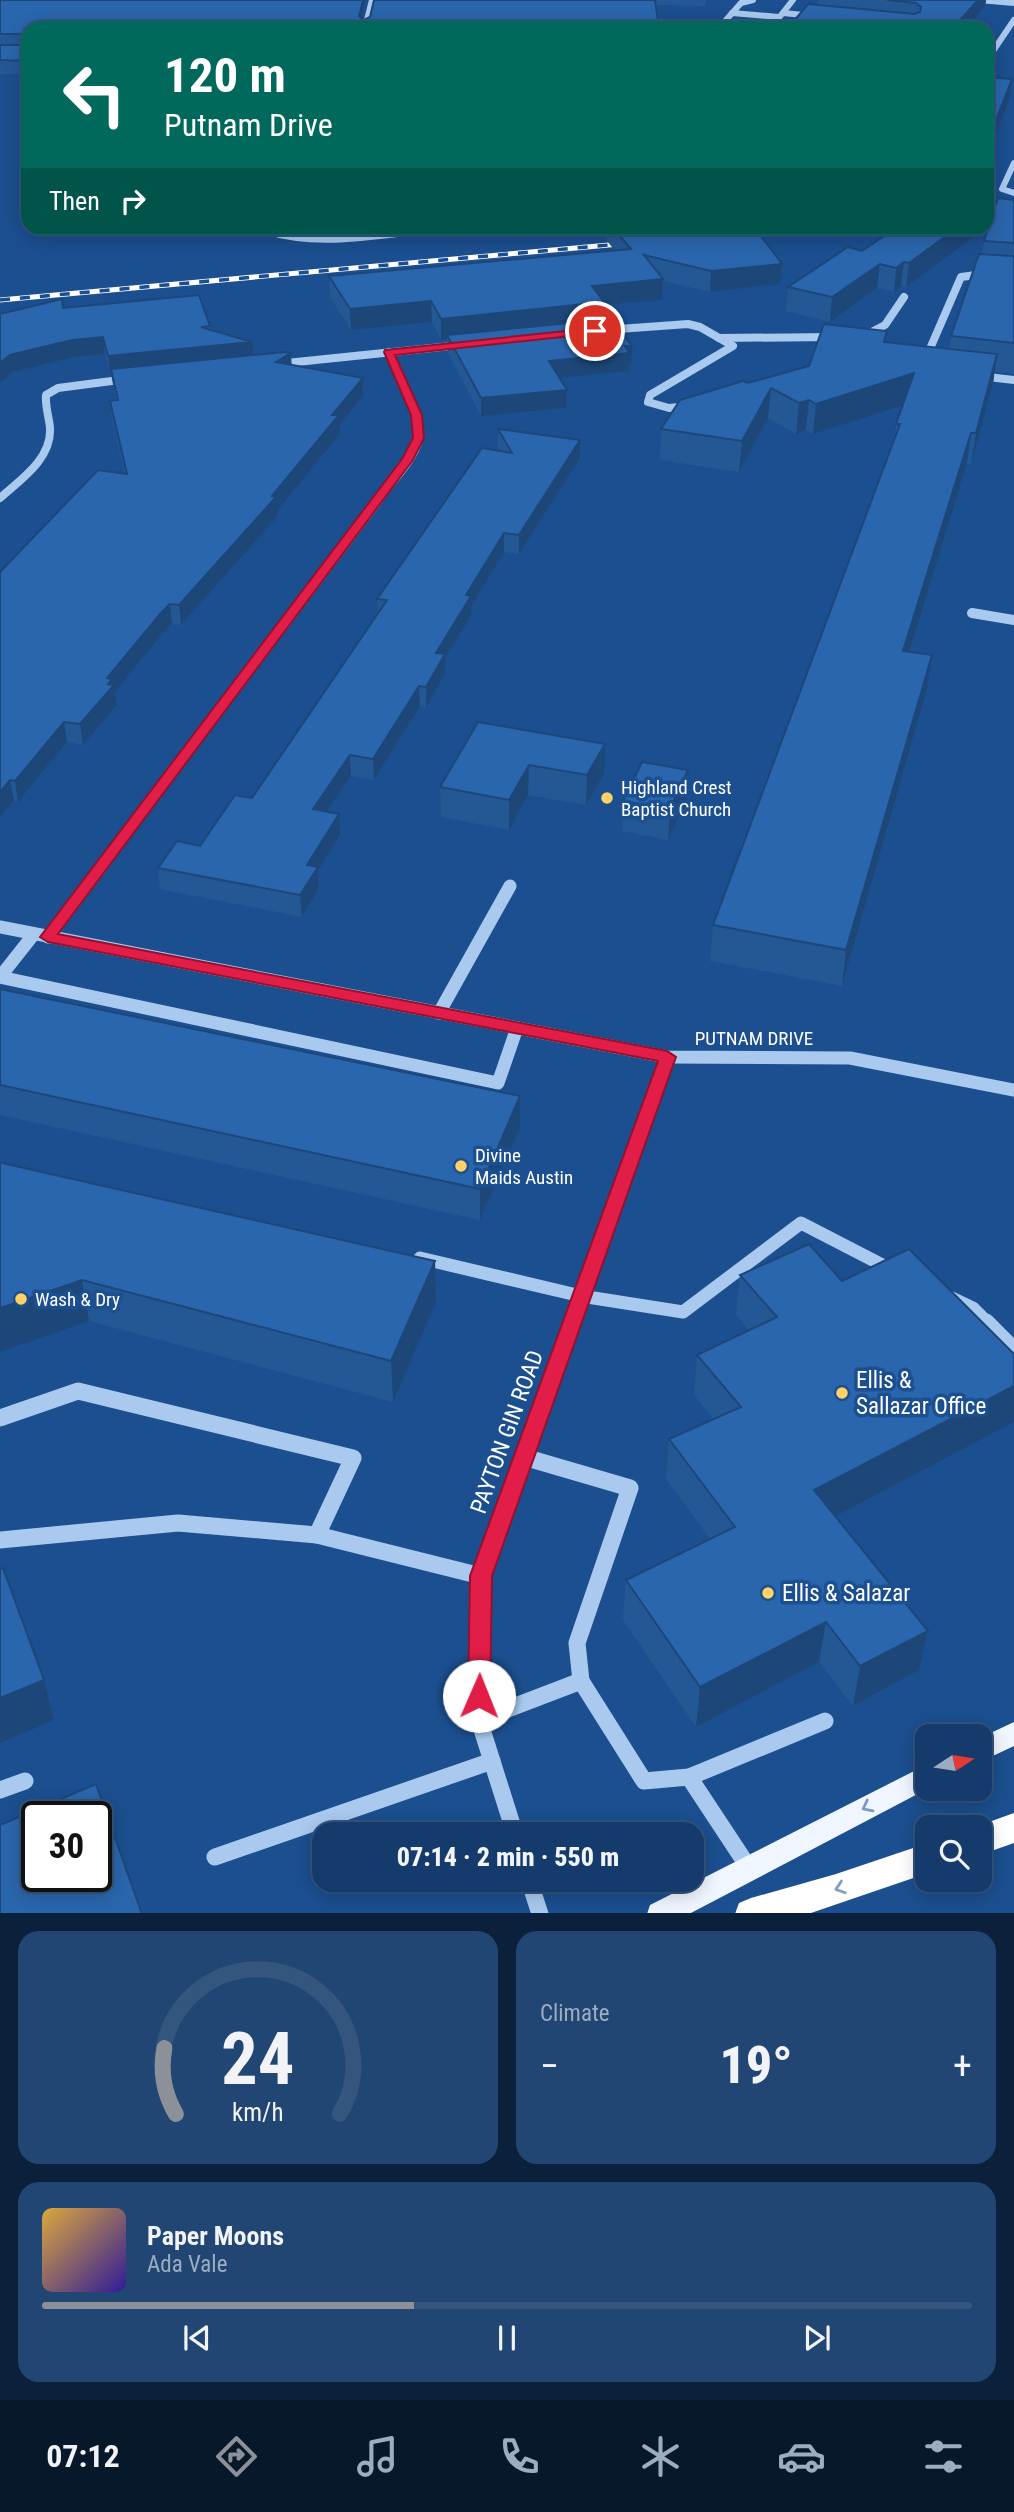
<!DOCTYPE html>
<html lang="en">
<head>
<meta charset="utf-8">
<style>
	body { margin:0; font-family:"Roboto Condensed",sans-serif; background:#214673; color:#f1f3f6; height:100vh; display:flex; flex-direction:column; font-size:26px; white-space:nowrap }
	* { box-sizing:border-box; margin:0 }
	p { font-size:23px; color:#9dadc1 }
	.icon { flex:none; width:38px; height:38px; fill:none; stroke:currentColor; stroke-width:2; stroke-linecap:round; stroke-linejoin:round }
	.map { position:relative; height:1913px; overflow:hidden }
	.drawer { display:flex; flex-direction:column; gap:18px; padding:18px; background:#0b203b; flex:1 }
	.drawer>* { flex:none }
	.top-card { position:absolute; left:21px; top:21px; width:973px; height:214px; border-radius:21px; box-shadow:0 4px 18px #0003,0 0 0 2px #33557e; background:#00695c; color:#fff; overflow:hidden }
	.needle { width:46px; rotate:78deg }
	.fabs { position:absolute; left:915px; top:1724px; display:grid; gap:14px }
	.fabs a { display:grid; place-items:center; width:77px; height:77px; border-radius:14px; background:#143b6b; box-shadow:0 4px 18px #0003,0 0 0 2px #33557e; font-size:35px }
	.speed { position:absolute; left:21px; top:1801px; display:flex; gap:14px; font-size:35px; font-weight:700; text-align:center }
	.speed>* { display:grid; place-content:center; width:91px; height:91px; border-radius:50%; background:#143b6b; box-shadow:0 4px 18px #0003,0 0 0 2px #33557e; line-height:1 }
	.speed .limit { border:4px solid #111; border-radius:10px; background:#fff; color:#111 }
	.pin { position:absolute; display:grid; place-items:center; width:60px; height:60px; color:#fff; margin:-30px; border:4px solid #fff; border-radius:50%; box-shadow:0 2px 7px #0007 }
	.me { position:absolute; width:77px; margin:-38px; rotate:1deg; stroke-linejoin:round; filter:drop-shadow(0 0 5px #0008) }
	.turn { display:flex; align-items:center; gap:24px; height:147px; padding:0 28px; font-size:32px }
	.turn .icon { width:91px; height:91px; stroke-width:2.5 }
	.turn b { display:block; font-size:49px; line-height:60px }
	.then { display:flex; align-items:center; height:66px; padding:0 28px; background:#0003; gap:14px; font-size:26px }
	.big { font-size:52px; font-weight:800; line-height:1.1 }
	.drawer .tile { flex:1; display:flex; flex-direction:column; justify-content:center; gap:10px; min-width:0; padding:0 24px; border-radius:21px; background:#214673 }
	.drawer .dial { align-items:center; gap:0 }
	.dial svg { height:182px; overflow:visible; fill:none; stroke:#33557e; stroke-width:7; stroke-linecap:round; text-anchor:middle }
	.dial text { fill:#f1f3f6; stroke:none }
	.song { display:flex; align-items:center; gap:21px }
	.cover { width:84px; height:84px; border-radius:10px; background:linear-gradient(135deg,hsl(40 70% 55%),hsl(250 70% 35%)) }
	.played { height:7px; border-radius:4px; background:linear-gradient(90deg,#8c9099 40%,#33557e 40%) }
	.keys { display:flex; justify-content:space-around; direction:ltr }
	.heat { display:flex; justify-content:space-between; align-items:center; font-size:38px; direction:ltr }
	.drawer .tiles { flex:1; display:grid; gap:18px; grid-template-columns:1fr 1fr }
	.tile:last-child { grid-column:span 2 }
	.trip { position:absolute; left:312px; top:1822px; width:392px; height:70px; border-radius:21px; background:#143b6b; box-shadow:0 4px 18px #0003,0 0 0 2px #33557e; font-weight:800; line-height:70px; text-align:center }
	.tab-bar { display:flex; height:112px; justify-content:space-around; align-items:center; background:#08182b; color:#9dadc1 }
	.tab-bar .icon { width:49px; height:49px }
	.tab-bar .selected { color:#8c9099 }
	.tab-bar b { font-size:32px; color:#f1f3f6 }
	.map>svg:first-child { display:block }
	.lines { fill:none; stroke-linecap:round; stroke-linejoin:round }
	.minor-far4 { stroke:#a9c9ee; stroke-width:6 }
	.minor-far3 { stroke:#a9c9ee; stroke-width:8 }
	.minor-far2 { stroke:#a9c9ee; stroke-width:10 }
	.minor-far1 { stroke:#a9c9ee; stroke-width:13 }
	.minor { stroke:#a9c9ee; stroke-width:17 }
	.major { fill:#f0f6ff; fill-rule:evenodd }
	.highway { fill:#fff; fill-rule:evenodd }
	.rail-far1-casing { stroke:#fff; stroke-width:4.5 }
	.rail-casing { stroke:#fff; stroke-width:5 }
	.rail-far1 { stroke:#1b4f8f; stroke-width:2.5; stroke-dasharray:8; stroke-linecap:butt }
	.rail { stroke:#1b4f8f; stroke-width:3.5; stroke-dasharray:10; stroke-linecap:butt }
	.wall { fill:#245895 }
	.shaded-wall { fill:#1d4779 }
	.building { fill:#2a66ad; stroke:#1d4779; stroke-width:2; fill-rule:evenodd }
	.oneway { stroke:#7b9ac1 }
	.oneway2 { stroke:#829ec1 }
	.route { fill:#e11d48; stroke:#92132f; stroke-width:2 }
	.poi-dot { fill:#ffd166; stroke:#1b4f8f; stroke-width:2.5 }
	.labels { text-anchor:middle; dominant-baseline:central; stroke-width:7; stroke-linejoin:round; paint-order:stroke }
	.poi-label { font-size:19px; fill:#fff; stroke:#1b4f8f; text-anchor:start }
	.street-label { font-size:19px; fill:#fff; stroke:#1b4f8f }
	.near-poi-label { font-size:23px; fill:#fff; stroke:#1b4f8f; text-anchor:start }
	.near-street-label { font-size:23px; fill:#fff; stroke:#1b4f8f }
</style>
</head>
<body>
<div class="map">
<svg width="1014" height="1914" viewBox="0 0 1014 1914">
	<rect width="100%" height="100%" fill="#1b4f8f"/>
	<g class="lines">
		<g class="minor-far4">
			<polyline points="979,0 1014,3"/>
			<polyline points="732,13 779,17"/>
			<polyline points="783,13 814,16"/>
			<polyline points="365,28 372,0"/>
			<polyline points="719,28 741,3 753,0"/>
			<polyline points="771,28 793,0"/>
			<polyline points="987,60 1014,20"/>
			<polyline points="1014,163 1002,189 1014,193"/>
		</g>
		<g class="minor-far3">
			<path d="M268,228L265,230C320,248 381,234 438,228"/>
			<polyline points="605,330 688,324 700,327 733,346 650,395 648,402 669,408 690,406"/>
			<polyline points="866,335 885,325 904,297"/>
			<polyline points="719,338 834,337"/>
			<polyline points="277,364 461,345"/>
			<polyline points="929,364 929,351 961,277 976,275 1014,278"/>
			<polyline points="979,376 1014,380"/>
			<path d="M0,498C20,480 52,459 50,428C49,417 45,406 46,395L58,388L127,379"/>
			<path d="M376,502C390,484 414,461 419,439C423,417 398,373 389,352"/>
		</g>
		<g class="minor-far2">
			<polyline points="972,613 1014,620"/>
			<polyline points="105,862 378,500"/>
		</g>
		<g class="minor-far1">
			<polyline points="0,927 667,1057 850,1058 1014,1090"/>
			<polyline points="34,934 0,977 498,1083 517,1028"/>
			<polyline points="48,937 106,860"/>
			<polyline points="439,1013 510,886"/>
			<polyline points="420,1258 581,1296 683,1312 801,1223 894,1271"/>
			<polyline points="952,1298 973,1308 988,1323"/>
			<polyline points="571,1323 667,1057"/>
		</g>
		<g class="minor">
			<polyline points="986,1322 1014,1350"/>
			<polyline points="0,1418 78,1391 353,1458 317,1535 481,1576"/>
			<polyline points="524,1457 630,1488 577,1643 581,1681"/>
			<polyline points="0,1540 178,1523 317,1535"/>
			<polyline points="479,1720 581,1681 644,1781 689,1777 825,1721"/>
			<polyline points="689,1777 749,1868"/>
			<polyline points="0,1790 25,1781"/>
			<polyline points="515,1834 479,1720 481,1576 572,1322"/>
			<polyline points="215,1857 492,1761"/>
			<polyline points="529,1880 540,1914"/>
		</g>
		<g class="major">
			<polygon points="1014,1722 1014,1746 980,1762 980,1738"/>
			<polygon points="928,1764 929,1788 689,1914 647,1914 650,1905"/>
		</g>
		<g class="highway">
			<polygon points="1014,1813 1014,1843 980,1855 980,1827 975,1827"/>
			<polygon points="928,1843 928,1873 808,1914 735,1914 739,1903 751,1898 836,1874"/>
		</g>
		<defs>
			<polyline id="rail-far1" points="987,210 1014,208"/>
			<g id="rail">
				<polyline points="739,233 796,228"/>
				<polyline points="0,300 631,243"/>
			</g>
		</defs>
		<use href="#rail-far1" class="rail-far1-casing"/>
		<use href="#rail" class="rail-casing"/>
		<use href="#rail-far1" class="rail-far1"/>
		<use href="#rail" class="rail"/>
	</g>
	<g class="wall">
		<polygon points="0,0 366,0 362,19 364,20 370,17 374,0 706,0 705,6 656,5 659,28 28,28 28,74 0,74"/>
		<polygon points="818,0 986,0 985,6 966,28 817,5"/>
		<polygon points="1014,200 1014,374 994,371 993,384 971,464 967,464 909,652 932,655 927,689 842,986 710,961 713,925 895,436 896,424 903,405 813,434 806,430 796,434 768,418 739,472 660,460 661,429 748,383 809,366 887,331 886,343 949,349 951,336 982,254 984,241"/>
		<polygon points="597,228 755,228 782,264 780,284 710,292 663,281 662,300 604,305 603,319 631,363 629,364 629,371 559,378 566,408 481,416 448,353 447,339 441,340 432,322 351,330 330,297 329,276 615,251"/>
		<polygon points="986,228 906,287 901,286 894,292 877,288 830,322 786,311 788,287 862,251"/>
		<polygon points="63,308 210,326 211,330 253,355 292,365 363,396 340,424 340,434 277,511 278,516 181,625 172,624 163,633 115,692 117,705 83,745 67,742 18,802 14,801 0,817 0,572 125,474 112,419 110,401 116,400 111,374 110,374 105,354 74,357 13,372"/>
		<polygon points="498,429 580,440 580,458 519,554 504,552 471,607 471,616 445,658 445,674 426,707 420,706 374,780 351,776 327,812 340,835 318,871 319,888 302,917 160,889 158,868 200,846 252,798 378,614 377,599 501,451 498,447"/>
		<polygon points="478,722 604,774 586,805 528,795 509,830 441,817 440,787"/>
		<polygon points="688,770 686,800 668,840 622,831 623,801"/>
		<polygon points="0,989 520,1127 480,1220 0,1115"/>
		<polygon points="0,1163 435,1261 436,1302 393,1402 89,1321 0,1352"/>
		<polygon points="740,1275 842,1281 1014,1354 1014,1422 835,1516 928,1631 919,1670 853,1706 819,1662 696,1727 623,1620 626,1580 710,1539 666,1479 669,1439 713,1419 694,1395 697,1355 749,1330 736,1315"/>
	</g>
	<g class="shaded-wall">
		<polygon points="363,0 366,0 359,28 359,16"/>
		<polygon points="978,0 986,0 985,6 966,28 953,28"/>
		<polygon points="1012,79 1009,100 987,157 987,143"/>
		<polygon points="992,202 989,225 987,226 987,206"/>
		<polygon points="957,228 986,228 906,287 909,263"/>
		<polygon points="904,262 901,286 894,292 896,268"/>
		<polygon points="782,264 780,284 710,292 711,271"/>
		<polygon points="880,264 877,288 830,322 832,297"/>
		<polygon points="663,279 662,300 604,305 603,323 447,335 447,339 441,340 441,319 592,286"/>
		<polygon points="431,301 432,322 351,330 350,309"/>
		<polygon points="103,337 105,354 74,357 13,372 0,383 0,363 10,355 72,340"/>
		<polygon points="252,342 253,359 110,374 108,356"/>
		<polygon points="625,346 632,346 631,363 629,364 629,371 549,379 549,361"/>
		<polygon points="291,353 292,371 276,362"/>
		<polygon points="997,354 993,384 971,464 976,433"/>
		<polygon points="914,373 910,403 813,434 816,404"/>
		<polygon points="363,378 363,396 340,424 340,434 277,511 278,516 181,625 179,605 272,496 332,415"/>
		<polygon points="771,388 768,418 739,472 742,441"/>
		<polygon points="567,390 566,408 481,416 481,398"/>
		<polygon points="809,400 806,430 796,434 799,403"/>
		<polygon points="971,433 967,464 899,685 903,651"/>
		<polygon points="580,440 580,458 519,554 519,535"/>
		<polygon points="504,533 504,552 471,607 471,616 445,658 445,674 426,707 426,687 436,653 466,595"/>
		<polygon points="170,604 172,624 163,633 115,692 117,705 83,745 80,724 107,678 161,613"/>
		<polygon points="932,655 927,689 842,986 846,950"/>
		<polygon points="419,686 420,706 374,780 373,759"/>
		<polygon points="64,722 67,742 18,802 15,781"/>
		<polygon points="605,744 604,774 586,805 587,775"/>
		<polygon points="350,755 351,776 314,830 313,809"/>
		<polygon points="529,765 528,795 509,830 509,800"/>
		<polygon points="688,770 686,800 668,840 670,809"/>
		<polygon points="10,780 14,801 0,817 0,792"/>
		<polygon points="339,814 340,835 318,871 319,888 302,917 300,895 307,865"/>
		<polygon points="520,1096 520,1127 480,1220 480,1189"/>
		<polygon points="435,1261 436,1302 393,1402 391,1361"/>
		<polygon points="82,1280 89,1321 0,1352 0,1308"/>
		<polygon points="1014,1386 1014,1422 809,1530 814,1490"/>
		<polygon points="826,1622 819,1662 696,1727 700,1687"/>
		<polygon points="928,1631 919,1670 853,1706 860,1666"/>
		<polygon points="44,1680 54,1720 0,1743 0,1698"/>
	</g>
	<g class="building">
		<polygon points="0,0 363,0 359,16 364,20 370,17 374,0 655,0 659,28 28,28 28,35 27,34 0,34"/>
		<polygon points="887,0 978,0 953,28 788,28 808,4 915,14 920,12 921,7 916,3"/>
		<polygon points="28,44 28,61 0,60 0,45 26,45"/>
		<polygon points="987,77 1012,79 987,143"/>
		<polygon points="998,198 1014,200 1014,243 984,241"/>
		<polygon points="613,228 755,228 782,264 711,271 644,255 663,279 592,286 604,302 441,319 431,301 350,309 329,276 631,249"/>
		<polygon points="896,228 957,228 909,263 904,262 896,268 880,264 832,297 788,287 848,247 862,251"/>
		<polygon points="979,254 1014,256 1014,343 951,336"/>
		<polygon points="199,295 210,326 201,327 252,342 108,356 103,337 72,340 10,355 0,363 0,314 62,299 63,308"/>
		<polygon points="612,319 632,346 625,346 629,353 549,361 567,390 481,398 447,335"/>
		<polygon points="824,324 887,331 884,342 997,354 976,433 971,433 903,651 932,655 846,950 713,925 900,424 896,424 914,373 816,404 809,400 799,403 771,388 742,441 661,429 680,400 743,381 748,383 809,366"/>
		<polygon points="285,352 291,353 276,362 363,378 332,415 339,415 272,496 276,497 179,605 170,604 161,613 107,678 112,679 108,684 114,685 80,724 64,722 15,781 10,780 0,792 0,572 98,470 127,474 110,401 118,400 111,369"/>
		<polygon points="498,429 580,440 519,535 504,533 466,595 471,596 436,653 445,654 426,687 419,686 373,759 350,755 313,809 339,814 307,865 318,867 300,895 158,868 177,841 200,846 235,795 252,798 387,600 377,599 482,448 512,453"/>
		<polygon points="478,722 605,744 587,775 529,765 509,800 440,787"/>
		<polygon points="642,762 688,770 670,809 623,801"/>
		<polygon points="0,989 520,1096 480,1189 0,1085"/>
		<polygon points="0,1163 2,1163 435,1261 391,1361 82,1280 0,1308"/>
		<polygon points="809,1244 842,1281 909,1249 1014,1354 1014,1386 814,1490 928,1631 860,1666 826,1622 700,1687 626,1580 735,1527 669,1439 741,1407 697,1355 777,1317 740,1275"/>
		<polygon points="3,1568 44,1680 0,1698 0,1569"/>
		<path d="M96,1784L142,1914H0V1825ZM37,1816H96V1876H37Z"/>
	</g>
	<defs><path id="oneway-chevron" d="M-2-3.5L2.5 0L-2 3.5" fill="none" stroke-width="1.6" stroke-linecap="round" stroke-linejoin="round" transform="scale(1.75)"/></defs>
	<use class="oneway" href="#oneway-chevron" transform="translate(867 1807) rotate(153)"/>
	<use class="oneway2" href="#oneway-chevron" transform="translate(840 1888) rotate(162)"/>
	<polygon class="route" points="595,328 600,331 599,333 395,355 422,415 424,438 413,460 58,934 667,1051 676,1057 492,1576 490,1696 487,1703 479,1706 471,1703 468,1696 470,1576 658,1061 48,942 40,937 402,459 413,438 411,415 384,352 385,350"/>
	<g class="poi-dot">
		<circle cx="607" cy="798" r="7"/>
		<circle cx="461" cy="1166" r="7"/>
		<circle cx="21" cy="1299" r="7"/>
		<circle cx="842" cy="1393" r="7"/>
		<circle cx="768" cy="1593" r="7"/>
	</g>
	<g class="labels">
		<g class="poi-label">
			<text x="621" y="787">Highland Crest<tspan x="621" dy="22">Baptist Church</tspan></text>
			<text x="475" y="1155">Divine<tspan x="475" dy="22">Maids Austin</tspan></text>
			<text x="35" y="1299">Wash &amp; Dry</text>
		</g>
		<g class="street-label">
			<text x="754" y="1038">PUTNAM DRIVE</text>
		</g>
		<g class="near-poi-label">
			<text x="856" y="1380">Ellis &amp;<tspan x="856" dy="26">Sallazar Office</tspan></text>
			<text x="782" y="1593">Ellis &amp; Salazar</text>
		</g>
		<g class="near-street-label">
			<text transform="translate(507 1432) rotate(-70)">PAYTON GIN ROAD</text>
		</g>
	</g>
</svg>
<div class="fabs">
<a><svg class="needle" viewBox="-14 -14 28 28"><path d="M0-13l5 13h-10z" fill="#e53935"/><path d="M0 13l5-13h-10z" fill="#9dadc1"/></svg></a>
<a><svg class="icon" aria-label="search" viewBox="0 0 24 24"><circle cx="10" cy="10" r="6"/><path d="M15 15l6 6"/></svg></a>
</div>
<div class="speed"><div class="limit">30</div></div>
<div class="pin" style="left:595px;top:331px;background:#d93025"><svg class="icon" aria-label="arrive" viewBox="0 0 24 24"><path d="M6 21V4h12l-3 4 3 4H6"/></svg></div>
<svg class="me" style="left:479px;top:1696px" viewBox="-20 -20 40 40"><circle r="19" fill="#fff"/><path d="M0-13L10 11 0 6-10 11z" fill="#e11d48"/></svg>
<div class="trip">07:14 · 2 min · 550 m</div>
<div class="top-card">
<div class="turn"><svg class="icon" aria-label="left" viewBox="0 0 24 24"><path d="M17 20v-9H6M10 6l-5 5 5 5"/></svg><div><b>120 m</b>Putnam Drive</div></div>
<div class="then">Then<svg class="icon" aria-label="right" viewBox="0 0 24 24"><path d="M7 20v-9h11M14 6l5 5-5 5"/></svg></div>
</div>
</div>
<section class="drawer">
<div class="tiles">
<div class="tile dial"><svg viewBox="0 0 100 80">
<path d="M14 69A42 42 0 1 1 86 69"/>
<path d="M14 69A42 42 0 0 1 9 40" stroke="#8c9099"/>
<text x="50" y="56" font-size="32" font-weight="700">24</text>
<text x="50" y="72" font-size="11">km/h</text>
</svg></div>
<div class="tile"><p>Climate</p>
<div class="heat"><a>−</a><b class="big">19°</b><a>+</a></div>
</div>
<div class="tile">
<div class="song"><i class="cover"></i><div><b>Paper Moons</b><p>Ada Vale</p></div></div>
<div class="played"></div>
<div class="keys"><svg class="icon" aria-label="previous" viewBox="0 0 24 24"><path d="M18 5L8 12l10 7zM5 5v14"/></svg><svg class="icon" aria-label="pause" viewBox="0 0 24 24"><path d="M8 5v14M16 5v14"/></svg><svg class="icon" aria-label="next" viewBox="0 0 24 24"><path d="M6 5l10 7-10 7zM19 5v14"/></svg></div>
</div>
</div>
</section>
<nav class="tab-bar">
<b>07:12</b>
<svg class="icon selected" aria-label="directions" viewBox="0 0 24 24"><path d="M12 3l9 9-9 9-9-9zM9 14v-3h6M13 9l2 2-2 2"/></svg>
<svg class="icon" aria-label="music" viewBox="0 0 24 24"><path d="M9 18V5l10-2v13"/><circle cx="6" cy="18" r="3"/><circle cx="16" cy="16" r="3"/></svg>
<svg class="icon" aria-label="phone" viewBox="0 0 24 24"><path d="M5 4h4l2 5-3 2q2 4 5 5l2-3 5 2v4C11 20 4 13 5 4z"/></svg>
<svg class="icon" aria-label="climate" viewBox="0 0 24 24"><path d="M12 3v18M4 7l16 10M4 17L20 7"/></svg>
<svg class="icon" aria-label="car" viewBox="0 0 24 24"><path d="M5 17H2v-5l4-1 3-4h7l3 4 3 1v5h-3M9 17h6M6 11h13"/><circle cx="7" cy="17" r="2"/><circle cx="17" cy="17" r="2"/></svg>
<svg class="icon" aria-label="filters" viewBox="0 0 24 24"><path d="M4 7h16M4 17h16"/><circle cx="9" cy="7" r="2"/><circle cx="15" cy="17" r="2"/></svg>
</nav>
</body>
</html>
